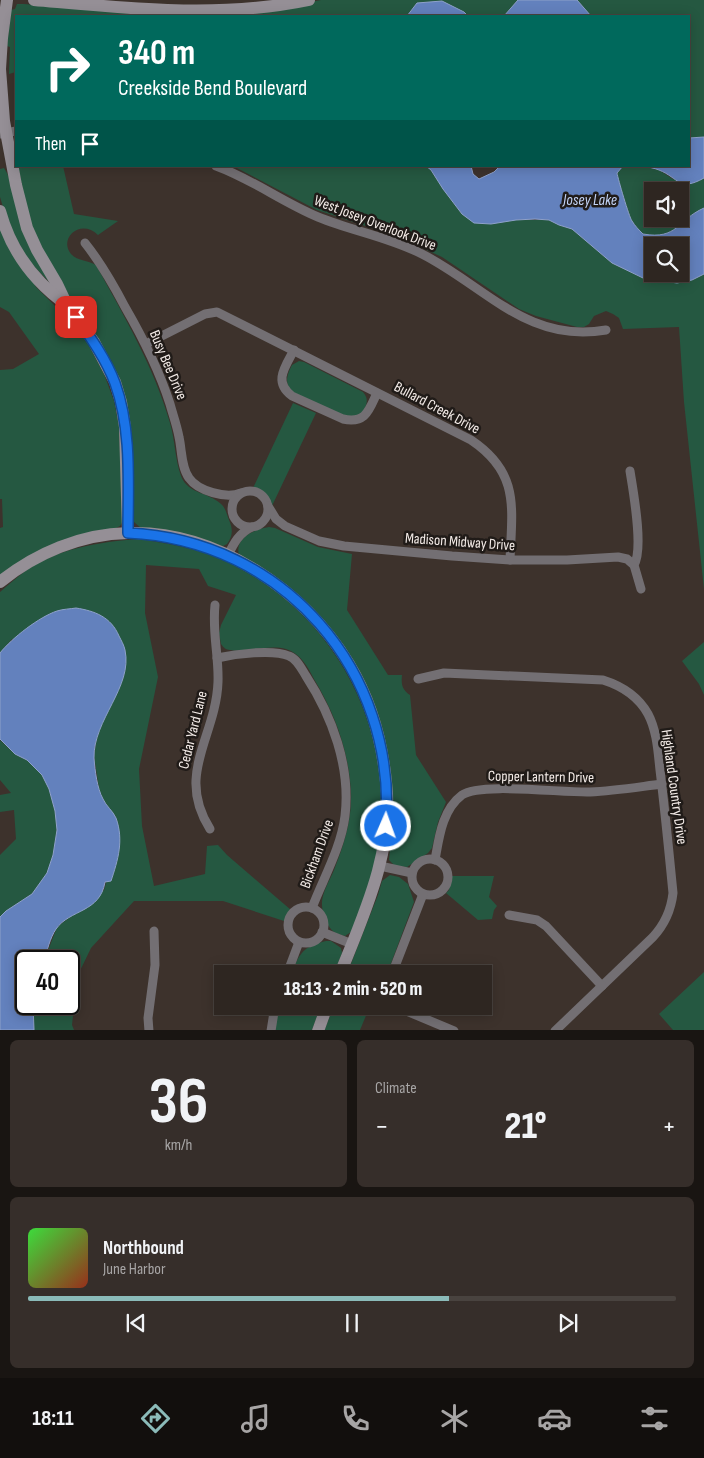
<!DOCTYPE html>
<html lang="en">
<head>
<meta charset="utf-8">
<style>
	body { margin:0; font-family:"Sofia Sans Condensed",sans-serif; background:#362e2a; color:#f1f3f6; height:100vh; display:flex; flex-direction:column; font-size:19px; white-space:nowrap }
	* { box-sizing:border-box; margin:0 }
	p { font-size:16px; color:#a7a5a5 }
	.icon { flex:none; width:28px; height:28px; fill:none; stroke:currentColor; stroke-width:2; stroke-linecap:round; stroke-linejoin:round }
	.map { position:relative; height:1030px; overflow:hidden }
	.sheet { display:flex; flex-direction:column; gap:10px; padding:10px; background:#191512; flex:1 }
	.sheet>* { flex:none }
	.hud { position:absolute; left:15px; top:15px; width:675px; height:152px; border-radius:0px; box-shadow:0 2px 12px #0003,0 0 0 1px #49433f; background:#00695c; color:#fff; overflow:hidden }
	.tools { position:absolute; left:644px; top:182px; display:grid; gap:10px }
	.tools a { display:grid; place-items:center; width:45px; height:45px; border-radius:0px; background:#2e2621; box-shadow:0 2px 12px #0003,0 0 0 1px #49433f; font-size:25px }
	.speed { position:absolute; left:15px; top:950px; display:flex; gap:10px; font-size:25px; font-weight:700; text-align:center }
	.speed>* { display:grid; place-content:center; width:65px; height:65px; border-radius:50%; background:#2e2621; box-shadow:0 2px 12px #0003,0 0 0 1px #49433f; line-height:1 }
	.speed .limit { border:2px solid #111; border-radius:8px; background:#fff; color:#111 }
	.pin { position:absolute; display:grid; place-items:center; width:42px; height:42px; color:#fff; margin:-21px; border-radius:10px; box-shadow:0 2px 8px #0006 }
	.me { position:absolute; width:55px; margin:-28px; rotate:2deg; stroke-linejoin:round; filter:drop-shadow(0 0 4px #0008) }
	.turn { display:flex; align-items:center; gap:18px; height:105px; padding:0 20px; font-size:22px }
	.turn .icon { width:65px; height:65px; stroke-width:2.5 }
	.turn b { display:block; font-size:35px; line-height:42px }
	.then { display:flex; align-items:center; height:48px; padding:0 20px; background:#0003; gap:10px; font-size:19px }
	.big { font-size:38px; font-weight:800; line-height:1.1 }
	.sheet .card { flex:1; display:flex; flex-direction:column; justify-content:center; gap:8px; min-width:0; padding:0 18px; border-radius:8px; background:#362e2a }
	.sheet .dial { align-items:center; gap:0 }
	.dial b { font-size:65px; line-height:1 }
	.song { display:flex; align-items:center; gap:15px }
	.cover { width:60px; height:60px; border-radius:8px; background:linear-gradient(135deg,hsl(120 70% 55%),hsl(10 70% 35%)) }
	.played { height:5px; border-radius:2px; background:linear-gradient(90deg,#8bbbb9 65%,#49433f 65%) }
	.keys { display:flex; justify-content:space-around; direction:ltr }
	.heat { display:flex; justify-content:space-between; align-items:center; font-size:28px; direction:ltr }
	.sheet .tiles { flex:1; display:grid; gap:10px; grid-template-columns:1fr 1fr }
	.card:last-child { grid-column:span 2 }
	.trip { position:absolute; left:214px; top:965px; width:278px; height:50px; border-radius:0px; background:#2e2621; box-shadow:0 2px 12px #0003,0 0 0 1px #49433f; font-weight:800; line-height:50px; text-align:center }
	.tabs { display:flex; height:80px; justify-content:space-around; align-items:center; background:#120f0d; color:#a7a5a5 }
	.tabs .icon { width:35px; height:35px }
	.tabs .on { color:#8bbbb9 }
	.tabs b { font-size:22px; color:#f1f3f6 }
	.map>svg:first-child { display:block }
	.green { fill:#255841; fill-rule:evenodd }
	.water { fill:#6381bd; stroke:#8ea1ca; fill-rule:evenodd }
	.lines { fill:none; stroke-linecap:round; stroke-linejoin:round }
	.street { stroke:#736f73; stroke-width:9 }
	.secondary { stroke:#958f96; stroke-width:12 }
	.route-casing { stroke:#114b97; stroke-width:12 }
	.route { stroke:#1a73e8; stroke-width:9 }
	.labels { text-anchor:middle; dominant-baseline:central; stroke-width:5; stroke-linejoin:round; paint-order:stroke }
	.street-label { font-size:15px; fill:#f4ece8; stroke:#201b18 }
	.water-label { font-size:16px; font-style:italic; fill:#c2d3f6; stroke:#201b18 }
</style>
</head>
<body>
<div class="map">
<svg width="704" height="1031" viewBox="0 0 704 1031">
	<rect width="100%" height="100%" fill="#3d322c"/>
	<g class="green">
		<polygon points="321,0 518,0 504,16 468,16 464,12 417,3 407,16 16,16 16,72 9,74 10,47 7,46 11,10 15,9 17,4 24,4 105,11 289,6"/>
		<polygon points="577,0 704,0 704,137 689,138 689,16 591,16"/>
		<path d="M18,166H63L74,214L118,221L98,235C81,218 58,238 71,254C77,261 88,260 96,265C124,316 154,367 170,423C175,440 175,459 181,476C188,495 211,492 223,506C226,510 227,515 229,520C233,529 233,536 227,544L223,546L142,529L134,522L132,435L128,409L120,383L111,360L56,276L29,221Z"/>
		<polygon points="233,166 426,166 431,170 443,189 462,214 516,220 549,220 559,225 572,229 612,263 643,278 692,280 704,274 704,589 684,402 679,327 623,329 619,318 613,314 606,311 594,316 589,324 584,327 577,327 536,316 519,309 442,257 420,247 396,236 317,210"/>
		<path d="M623,166H642L659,170L673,179L694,183L704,178V208C676,221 680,240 643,234C639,230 635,226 632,221C629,217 618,179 617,173ZM652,191H680V219H652Z"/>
		<polygon points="4,168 7,173 53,286 27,259 7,220 0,197 0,169"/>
		<polygon points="0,226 36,287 75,326 88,344 104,374 114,401 119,426 123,521 120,526 114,529 0,575 0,528 3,527 2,499 0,499 0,370 13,369 39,354 9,312 0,307"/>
		<path d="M299,361L304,362L363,392C370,400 366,406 362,414L348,418L292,392C284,382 287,375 292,365Z"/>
		<polygon points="293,403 316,413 271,508 264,494 253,488"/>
		<path d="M269,527L275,528L318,547L352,554L347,610L388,675H402C401,684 402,690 410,695L416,755L446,802L438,822L432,848L428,853L407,867L395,866L389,860L391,839L384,737L307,603C286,584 264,569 239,555C234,538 255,529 269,527Z"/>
		<path d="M139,539C169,544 199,548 227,562C340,614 403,743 375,864C372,876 359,924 351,932C350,933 347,934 345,936C342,935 337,934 334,932C328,928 322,913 322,905C321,894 330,880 334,870C344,845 352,820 351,793C349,751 335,714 314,679C308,667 300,653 286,649C268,644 248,653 230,650C226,650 223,647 221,644L219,633L221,625L236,595L208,586L199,569L146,565L145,613L158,677L139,769L142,826L154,886L205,874L207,846L218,845L227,855L291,910L284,921L223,901H134L91,948L77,977L72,1025L74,1030H34L33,1004H69V961H44L57,927L104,890L119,835L116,817L103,800L99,789L94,756L97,735L124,673L125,651L12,639L0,653V592C8,585 16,578 24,572C58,548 99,542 139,539Z"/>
		<polygon points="704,642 704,695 699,684 682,661"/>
		<polygon points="0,740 15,754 27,760 42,775 49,789 55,811 57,830 53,855 47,873 32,894 6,911 0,917 0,855 16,839 14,810 0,812 0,795 11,793 0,780"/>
		<polygon points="390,875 399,877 408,884 414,902 387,974 347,974 378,895 382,881"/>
		<polygon points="451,876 494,876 489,897 497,906 494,910 492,919 478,920 446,893 449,890"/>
		<path d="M326,941H331L341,948L342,953L334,974H291C300,952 303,947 326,941Z"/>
		<polygon points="704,972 704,1030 673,1030 659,1014"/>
		<polygon points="279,1006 321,1006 312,1030 275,1031"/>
		<polygon points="334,1006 370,1006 360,1030 324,1031"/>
	</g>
	<g class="water">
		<polygon points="518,0 577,0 591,16 504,16"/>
		<polygon points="442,1 464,12 468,16 407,16 417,3"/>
		<path d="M704,137V178C679,192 679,178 659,170C654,168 648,167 642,166H689V138Z"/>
		<path d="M426,166H471L473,174L479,179L494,172L500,166H623L617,173C618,179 629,217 632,221C635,226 639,230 643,234C678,240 677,220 704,208V274L692,280L677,283L643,278L612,263L572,229L559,225L549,220L535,219L516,220L491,224L474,223L462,214L443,189L431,170ZM652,246H680V274H652Z"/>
		<path d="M76,608C95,611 111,617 119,636C121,640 124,645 125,650C133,687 93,720 94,758C95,771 97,788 103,799C106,806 113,811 116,818C124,840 118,860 111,881L105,882C100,913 70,909 56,929C50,938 47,951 44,961H26V1004H33L34,1030H0V917L6,911L32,894L47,873L53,855L57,830L55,811L49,789L42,775L27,760L15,754L0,739V653C12,638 39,617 57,611C63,609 70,609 76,608Z"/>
	</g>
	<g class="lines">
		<g class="street">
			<polyline points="0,134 16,131"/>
			<path d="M216,166C252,179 282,202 318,217C352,231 389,237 422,254C485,286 528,344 606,330"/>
			<path d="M85,243C101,263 113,284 125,307C143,338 159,370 170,404C173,415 177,426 179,437C182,450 181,467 189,478C198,491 226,499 241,493"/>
			<path d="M146,344L205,314L217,312L471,440C520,473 512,507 510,560"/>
			<path d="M294,350C285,367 273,382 292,396L343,419C366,424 369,410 377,393"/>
			<path d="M630,471C633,490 644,549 634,565L641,589"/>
			<circle cx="250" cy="509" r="18"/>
			<polyline points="268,506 276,519 285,526 319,541 344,546 452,556 510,560 567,560 618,557 627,559 634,565"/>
			<path d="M228,555C234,543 239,533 252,527"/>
			<path d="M217,658C235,654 273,649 289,656C297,659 301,668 306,676C332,716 351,767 345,816C341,848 323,879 312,908"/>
			<path d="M418,679L444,673L603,680C622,686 638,696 648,714C657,731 658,752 660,770C665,811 669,852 673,893C671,911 665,924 653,937L555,1031"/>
			<path d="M210,829C175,774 216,737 218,682C219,656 212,632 215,605"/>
			<circle cx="430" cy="877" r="18"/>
			<path d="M435,860C439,838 442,810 462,795C480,782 563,793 590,792C614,791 638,787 662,784"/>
			<polyline points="380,866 412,873"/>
			<circle cx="306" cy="925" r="18"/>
			<polyline points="509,915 537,920 546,926 602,986"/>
			<polyline points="322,932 352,944"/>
			<polyline points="287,974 299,942"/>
			<polyline points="392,974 423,894"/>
			<polyline points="399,1006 409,1012 454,1031"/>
			<polyline points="149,1031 148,1018 155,965 154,931"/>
			<polyline points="271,1031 275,1006"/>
		</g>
		<g class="secondary">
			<polyline points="7,0 2,38 0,69 4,121 16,185 27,228 37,250 57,284 67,305 94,342 115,382 121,402 125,427 128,533"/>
			<path d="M34,0C125,8 218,19 309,0"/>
			<path d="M0,211C11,251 33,281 67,305"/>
			<path d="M0,582C36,553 81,534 128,533C216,530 304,590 349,664C370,699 382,740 386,782C394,850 365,912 340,974"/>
			<polyline points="318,1031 327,1006"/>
		</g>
	</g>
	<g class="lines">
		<defs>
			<path id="route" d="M76,317C91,338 106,359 115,383C132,430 128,484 128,533C284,540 397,671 386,826"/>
		</defs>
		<use href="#route" class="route-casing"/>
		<use href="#route" class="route"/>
	</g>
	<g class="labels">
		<g class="street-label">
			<text transform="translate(375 223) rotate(21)">West Josey Overlook Drive</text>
			<text transform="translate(168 365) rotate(67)">Busy Bee Drive</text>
			<text transform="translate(437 408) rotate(28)">Bullard Creek Drive</text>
			<text transform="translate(460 542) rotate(4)">Madison Midway Drive</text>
			<text transform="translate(193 730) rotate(-76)">Cedar Yard Lane</text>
			<text transform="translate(541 777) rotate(1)">Copper Lantern Drive</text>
			<text transform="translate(674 787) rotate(82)">Highland Country Drive</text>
			<text transform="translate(317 854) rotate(-70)">Bickham Drive</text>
		</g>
		<g class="water-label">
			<text x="590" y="200">Josey Lake</text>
		</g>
	</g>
</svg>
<div class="tools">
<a><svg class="icon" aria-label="sound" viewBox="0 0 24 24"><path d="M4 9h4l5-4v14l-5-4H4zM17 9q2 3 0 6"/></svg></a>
<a><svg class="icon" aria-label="search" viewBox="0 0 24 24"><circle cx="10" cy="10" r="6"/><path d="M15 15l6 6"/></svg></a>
</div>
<div class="speed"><div class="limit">40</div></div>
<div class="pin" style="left:76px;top:317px;background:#d93025"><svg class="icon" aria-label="arrive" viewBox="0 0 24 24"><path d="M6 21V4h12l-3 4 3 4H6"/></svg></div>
<svg class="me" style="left:386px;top:826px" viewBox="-20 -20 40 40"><circle r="17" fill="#1a73e8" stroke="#fff" stroke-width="3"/><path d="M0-11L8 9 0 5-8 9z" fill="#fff"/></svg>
<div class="trip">18:13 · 2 min · 520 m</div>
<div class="hud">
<div class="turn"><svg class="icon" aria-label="right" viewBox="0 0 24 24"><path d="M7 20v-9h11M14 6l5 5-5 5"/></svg><div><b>340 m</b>Creekside Bend Boulevard</div></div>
<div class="then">Then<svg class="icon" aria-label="arrive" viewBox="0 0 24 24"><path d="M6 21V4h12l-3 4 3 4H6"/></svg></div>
</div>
</div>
<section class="sheet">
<div class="tiles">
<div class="card dial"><b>36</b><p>km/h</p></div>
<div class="card"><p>Climate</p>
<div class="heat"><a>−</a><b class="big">21°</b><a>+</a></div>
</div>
<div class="card">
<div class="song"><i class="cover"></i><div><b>Northbound</b><p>June Harbor</p></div></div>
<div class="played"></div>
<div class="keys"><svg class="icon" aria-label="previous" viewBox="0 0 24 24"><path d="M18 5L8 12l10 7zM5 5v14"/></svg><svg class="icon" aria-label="pause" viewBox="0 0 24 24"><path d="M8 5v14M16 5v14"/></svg><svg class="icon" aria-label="next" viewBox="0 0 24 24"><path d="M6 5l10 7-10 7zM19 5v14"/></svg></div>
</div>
</div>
</section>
<nav class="tabs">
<b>18:11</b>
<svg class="icon on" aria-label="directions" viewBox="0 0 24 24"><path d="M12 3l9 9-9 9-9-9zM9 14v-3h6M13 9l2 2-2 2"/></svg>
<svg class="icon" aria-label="music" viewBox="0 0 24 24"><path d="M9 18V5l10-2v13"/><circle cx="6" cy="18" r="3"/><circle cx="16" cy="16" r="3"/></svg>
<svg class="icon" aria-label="phone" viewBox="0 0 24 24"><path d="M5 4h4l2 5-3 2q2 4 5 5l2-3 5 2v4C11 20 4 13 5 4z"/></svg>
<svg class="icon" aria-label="climate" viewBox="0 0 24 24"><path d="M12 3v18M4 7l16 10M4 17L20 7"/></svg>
<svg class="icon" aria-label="car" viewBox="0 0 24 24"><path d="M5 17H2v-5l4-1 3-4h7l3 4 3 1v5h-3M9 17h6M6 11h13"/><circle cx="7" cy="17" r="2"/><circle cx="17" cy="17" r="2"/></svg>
<svg class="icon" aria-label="filters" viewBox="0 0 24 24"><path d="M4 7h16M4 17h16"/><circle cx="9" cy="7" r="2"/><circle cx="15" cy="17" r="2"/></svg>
</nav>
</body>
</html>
